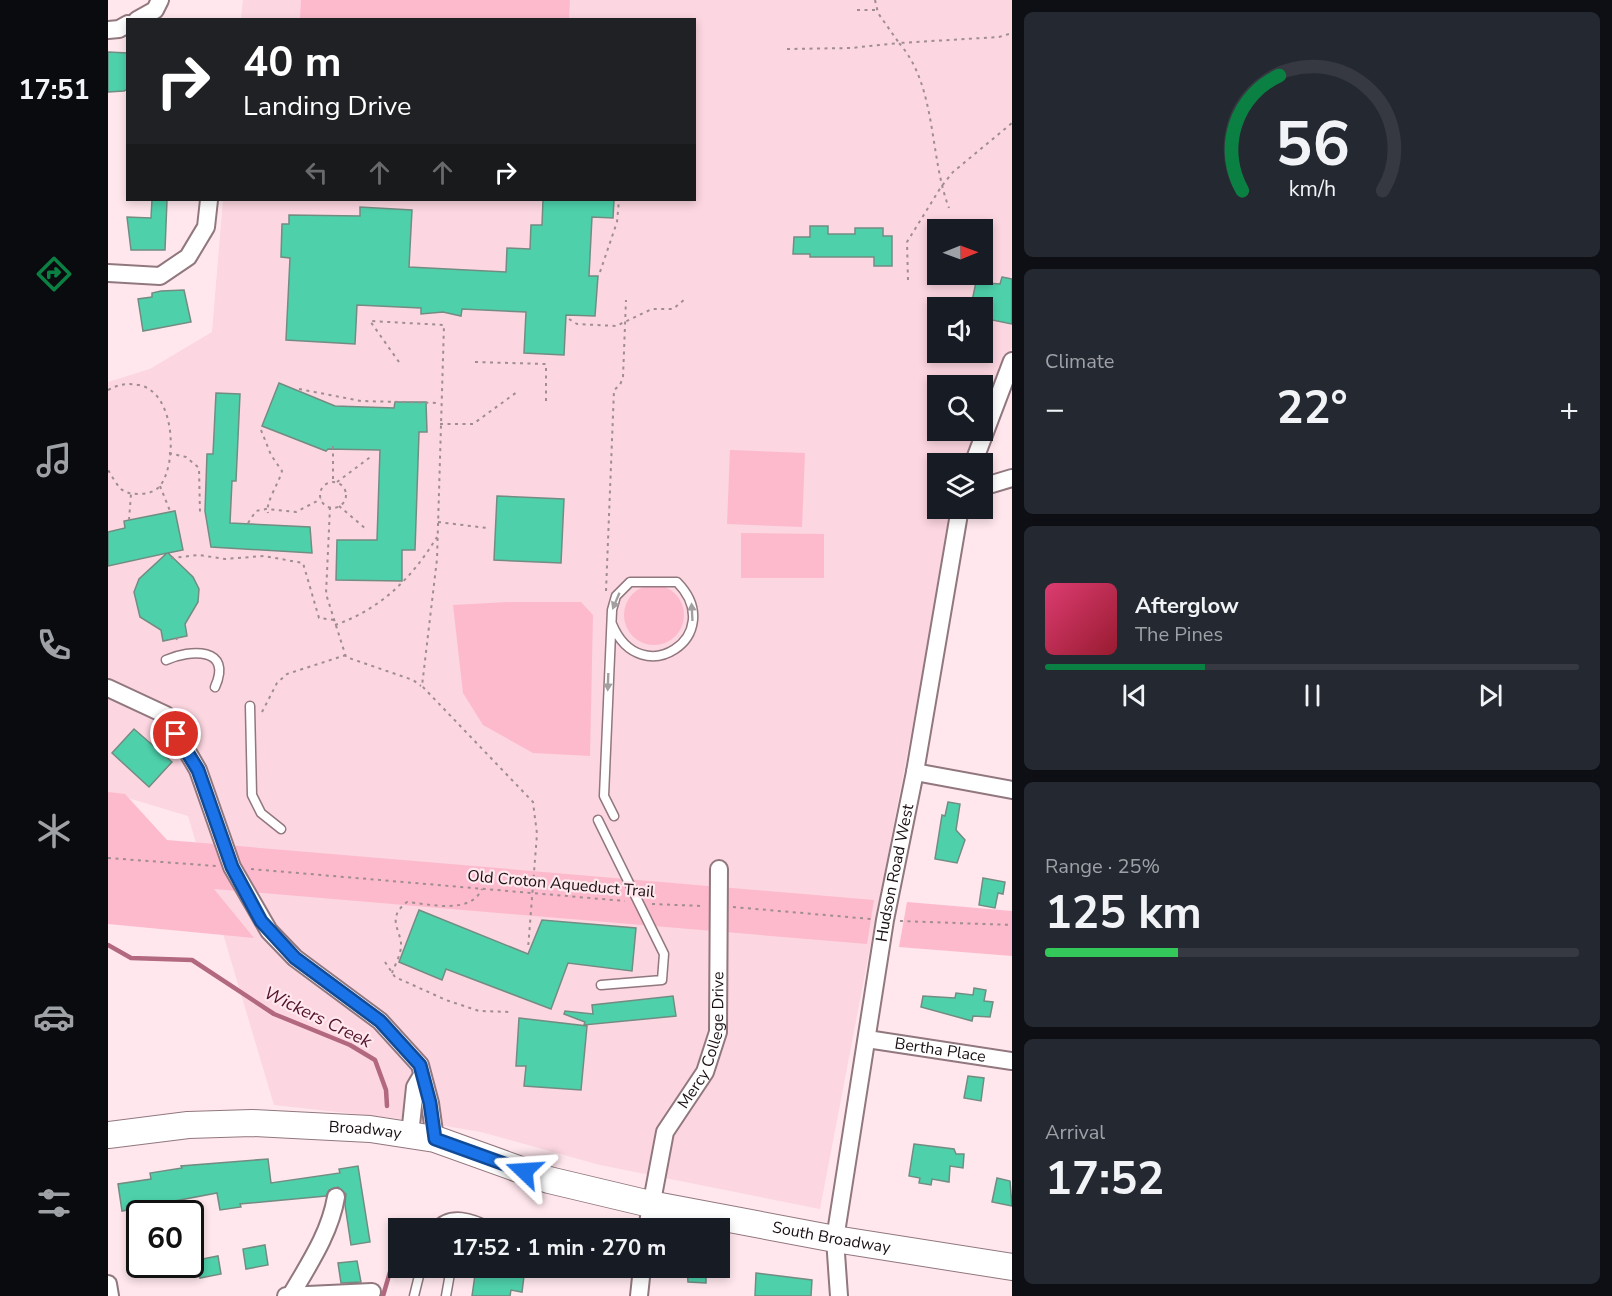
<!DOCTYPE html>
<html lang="en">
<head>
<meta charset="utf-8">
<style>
	body { margin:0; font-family:"Nunito Sans",sans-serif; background:#242831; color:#f1f3f6; height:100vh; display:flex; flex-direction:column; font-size:22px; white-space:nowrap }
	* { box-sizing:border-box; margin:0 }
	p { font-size:20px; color:#9ea1a6 }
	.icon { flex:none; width:33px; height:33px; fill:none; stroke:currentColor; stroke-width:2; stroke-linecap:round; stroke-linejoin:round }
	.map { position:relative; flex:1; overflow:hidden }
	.sheet { display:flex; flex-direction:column; gap:12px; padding:12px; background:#0d0f14; width:600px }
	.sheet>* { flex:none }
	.guide { position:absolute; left:18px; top:18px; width:570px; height:183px; border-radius:0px; box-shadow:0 3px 9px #0003; background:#202124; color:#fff; overflow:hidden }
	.needle { width:39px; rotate:89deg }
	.buttons { position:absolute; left:819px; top:219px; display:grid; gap:12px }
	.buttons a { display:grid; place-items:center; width:66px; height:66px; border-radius:0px; background:#171b24; box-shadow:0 3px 9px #0003; font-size:30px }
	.speed { position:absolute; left:18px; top:1200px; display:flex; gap:12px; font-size:30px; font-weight:700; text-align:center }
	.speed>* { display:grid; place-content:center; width:78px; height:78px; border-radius:50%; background:#171b24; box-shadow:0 3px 9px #0003; line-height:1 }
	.speed .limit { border:3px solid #111; border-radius:9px; background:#fff; color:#111 }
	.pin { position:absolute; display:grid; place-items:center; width:51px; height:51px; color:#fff; margin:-26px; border:3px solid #fff; border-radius:50%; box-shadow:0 2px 6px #0007 }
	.me { position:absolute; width:66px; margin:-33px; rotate:290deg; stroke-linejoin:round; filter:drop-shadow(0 0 4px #0008) }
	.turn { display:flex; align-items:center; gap:21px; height:126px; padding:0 18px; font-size:27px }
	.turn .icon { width:78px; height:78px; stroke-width:2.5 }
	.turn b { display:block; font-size:42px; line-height:51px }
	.lanes { display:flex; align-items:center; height:57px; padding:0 18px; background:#0003; justify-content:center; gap:30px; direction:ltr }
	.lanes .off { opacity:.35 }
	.big { font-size:45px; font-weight:700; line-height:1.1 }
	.sheet .card { flex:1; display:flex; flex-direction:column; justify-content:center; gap:9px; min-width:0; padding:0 21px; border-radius:9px; background:#242831 }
	.sheet .dial { align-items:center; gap:0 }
	.dial svg { height:156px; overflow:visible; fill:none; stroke:#363941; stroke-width:7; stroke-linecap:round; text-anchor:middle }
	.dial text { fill:#f1f3f6; stroke:none }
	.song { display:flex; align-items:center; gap:18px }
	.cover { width:72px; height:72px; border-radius:9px; background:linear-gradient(135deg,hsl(340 70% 55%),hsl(350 70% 35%)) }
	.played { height:6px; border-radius:3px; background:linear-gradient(90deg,#0b8043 30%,#363941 30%) }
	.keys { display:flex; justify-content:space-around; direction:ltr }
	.heat { display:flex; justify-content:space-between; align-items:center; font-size:33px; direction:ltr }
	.charge { height:9px; border-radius:4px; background:linear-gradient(90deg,#34c759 25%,#363941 0) }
	.trip { position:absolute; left:280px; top:1218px; width:342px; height:60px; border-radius:0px; background:#171b24; box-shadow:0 3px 9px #0003; font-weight:700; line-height:60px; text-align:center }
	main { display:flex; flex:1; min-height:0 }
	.tabs { display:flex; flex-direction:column; width:108px; justify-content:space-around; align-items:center; background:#090b0e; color:#9ea1a6 }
	.tabs .icon { width:42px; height:42px }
	.tabs .active { color:#0b8043 }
	.tabs b { font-size:27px; color:#f1f3f6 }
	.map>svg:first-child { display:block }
	.built { fill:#fcd6e0; fill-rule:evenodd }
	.green { fill:#fdbacd }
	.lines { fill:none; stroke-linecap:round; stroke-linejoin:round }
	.stream { stroke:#b2687f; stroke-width:4.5 }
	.building { fill:#4ed1ab; stroke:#728c82; stroke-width:1.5 }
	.lane-casing { stroke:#91777e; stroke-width:11 }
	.street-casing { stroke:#91777e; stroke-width:20 }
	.primary-casing { stroke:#91777e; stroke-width:28 }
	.path { stroke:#9f8d92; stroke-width:2; stroke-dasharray:3 4.5; stroke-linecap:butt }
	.lane { stroke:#fff; stroke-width:8 }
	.street { stroke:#fff; stroke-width:16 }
	.primary { stroke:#fff; stroke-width:26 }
	.oneway { fill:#a39fa1 }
	.route-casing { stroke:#114b97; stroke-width:15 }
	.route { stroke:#1a73e8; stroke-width:10 }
	.labels { text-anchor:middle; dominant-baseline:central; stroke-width:4.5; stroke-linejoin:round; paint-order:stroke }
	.street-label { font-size:16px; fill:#1a1013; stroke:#ffe7ed }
	.water-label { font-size:18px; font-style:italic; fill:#4f112a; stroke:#ffe7ed }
</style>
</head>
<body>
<main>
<nav class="tabs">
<b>17:51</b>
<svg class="icon active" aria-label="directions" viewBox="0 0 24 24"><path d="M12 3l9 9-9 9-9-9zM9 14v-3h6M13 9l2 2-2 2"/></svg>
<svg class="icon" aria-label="music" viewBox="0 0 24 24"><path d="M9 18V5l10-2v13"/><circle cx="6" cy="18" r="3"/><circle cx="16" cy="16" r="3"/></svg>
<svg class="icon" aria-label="phone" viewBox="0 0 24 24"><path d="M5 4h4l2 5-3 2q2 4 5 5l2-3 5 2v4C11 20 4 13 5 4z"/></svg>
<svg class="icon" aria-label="climate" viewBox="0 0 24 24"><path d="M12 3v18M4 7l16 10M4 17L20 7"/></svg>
<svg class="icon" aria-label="car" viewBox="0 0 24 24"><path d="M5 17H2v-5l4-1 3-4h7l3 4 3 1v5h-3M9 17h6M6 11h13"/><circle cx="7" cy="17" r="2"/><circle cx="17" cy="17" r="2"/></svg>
<svg class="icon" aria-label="filters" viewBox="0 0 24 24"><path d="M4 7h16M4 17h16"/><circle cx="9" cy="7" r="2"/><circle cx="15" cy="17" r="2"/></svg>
</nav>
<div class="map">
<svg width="904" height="1296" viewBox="0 0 904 1296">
	<rect width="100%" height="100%" fill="#ffe7ed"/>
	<path class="built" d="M135,0H904V347L875,418L874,386H830V430L870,431L860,463L830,464V508L846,509L712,1209L492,1165L373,1132L302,1120L166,1105L80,816L0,792V382L42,369L104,332L115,200H586V20L133,19ZM830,230H874V274H830ZM830,308H874V352H830Z"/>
	<g class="green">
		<polygon points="193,0 462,0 461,19 192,19"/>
		<polygon points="622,450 697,453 694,527 619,524"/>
		<polygon points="633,533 716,534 716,578 633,578"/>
		<circle cx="546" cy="615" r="30"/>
		<polygon points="399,602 473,602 485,615 482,756 425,753 375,725 355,693 345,605"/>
		<polygon points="0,792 17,794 59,840 766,900 759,944 106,889 146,938 0,924"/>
		<polygon points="799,902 904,911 904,956 791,947"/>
	</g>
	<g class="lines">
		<g class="stream">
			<polyline points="0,945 23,958 84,960 166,1014 242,1045 267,1060 278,1090 279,1106"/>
			<polyline points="275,1296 284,1265"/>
		</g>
	</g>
	<g class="building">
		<polygon points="0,52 20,53 20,89 16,91 0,92"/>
		<polygon points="44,200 59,200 57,250 23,250 19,217 43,218"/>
		<polygon points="435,200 506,200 505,218 484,217 481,276 490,276 487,316 458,315 456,355 416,353 418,312 354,309 353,316 335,312 313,314 313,308 249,305 247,344 178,340 182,258 173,257 174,224 181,224 181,215 252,216 252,207 304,210 301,267 398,272 399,248 422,249 423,225 434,225"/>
		<polygon points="702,226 720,226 720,234 747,234 747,228 775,228 775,236 784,236 784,266 766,266 766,257 702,257 702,254 685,254 686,237 702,237"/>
		<polygon points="894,277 904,279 904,324 874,318 874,308 863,306 868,282 892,284"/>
		<polygon points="76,290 83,322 35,331 30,299 44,297 44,293 53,291"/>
		<polygon points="171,383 227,406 286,408 287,402 318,402 319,432 311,432 307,550 294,550 294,581 228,580 229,540 269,540 272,450 220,449 218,451 154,426"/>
		<polygon points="108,393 132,394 128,481 124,481 122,523 202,527 204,553 103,547 97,511 99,454 105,454"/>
		<polygon points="389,496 456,499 453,563 386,560"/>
		<polygon points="67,511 75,550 60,553 85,577 91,589 90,602 77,624 79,636 55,641 53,630 32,617 26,592 31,579 59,553 0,566 0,532 17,528 16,521"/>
		<polygon points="26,729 64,762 41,787 4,753"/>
		<polygon points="840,802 852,804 848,830 857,840 849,863 827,859 834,815 837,816"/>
		<polygon points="875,878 897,882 895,894 890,893 887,908 871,905"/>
		<polygon points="311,910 420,954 434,920 528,928 524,971 460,963 443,1009 338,969 334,980 291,962"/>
		<polygon points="866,988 878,990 876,1001 885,1002 882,1017 865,1016 864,1021 813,1007 815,996 847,998 848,993 865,995"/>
		<polygon points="565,996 568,1016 476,1025 477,1022 456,1014 457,1011 485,1014 484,1005"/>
		<polygon points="411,1018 479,1026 473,1090 416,1086 418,1066 408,1066"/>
		<polygon points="860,1076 876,1078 873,1101 856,1098"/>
		<polygon points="806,1144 846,1149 848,1154 856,1154 855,1168 842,1166 841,1182 824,1179 823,1185 811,1183 812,1178 801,1176"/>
		<polygon points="160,1159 163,1183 232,1173 231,1169 250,1166 262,1242 243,1245 237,1205 238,1194 230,1187 221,1190 218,1196 132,1204 133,1207 112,1210 109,1193 14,1211 10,1184 43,1179 42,1173 74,1168 73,1166"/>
		<polygon points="889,1178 902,1181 904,1206 884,1202"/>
		<polygon points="157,1245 160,1265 138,1269 135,1249"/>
		<polygon points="110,1256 113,1274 92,1278 89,1260"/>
		<polygon points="249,1261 253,1282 233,1283 230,1263"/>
		<polygon points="368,1268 417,1268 414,1292 403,1290 402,1296 364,1296"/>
		<polygon points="579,1268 598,1268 598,1283 580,1282"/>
		<polygon points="648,1273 704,1280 703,1296 647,1296"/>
	</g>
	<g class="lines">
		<defs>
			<g id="lane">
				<path d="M504,624C533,694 621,635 569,582H522L508,596L504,610L496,796L506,816"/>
				<path d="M58,660C82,649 125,647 107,687"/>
				<polyline points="142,706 144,795 153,813 173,829"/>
				<polyline points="490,820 556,954 554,980 493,985"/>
				<path d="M326,1228C342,1209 365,1218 385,1228"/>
				<polyline points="306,1296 313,1268"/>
				<polyline points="338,1296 343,1268"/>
			</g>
			<g id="street">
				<polyline points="29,20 47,10 52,0"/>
				<polyline points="0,30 11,29 20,24"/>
				<polyline points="0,273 52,276 80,257 98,227 101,200"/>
				<polyline points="865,464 904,361"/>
				<polyline points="874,487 904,478"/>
				<polyline points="0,688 58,715 90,770 124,867 161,931 187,958 272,1021 312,1065 322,1103 327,1139"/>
				<polyline points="807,772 904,790"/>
				<path id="s1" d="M759,1039L904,1061"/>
				<polyline points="302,1135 307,1087 314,1075"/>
				<path id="s2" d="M539,1228L557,1132L597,1072L610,1032L611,869"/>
				<polyline points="0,1284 2,1296"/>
				<path d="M183,1295C201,1264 222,1233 228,1197"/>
				<polyline points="178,1296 264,1292"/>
				<polyline points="531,1296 534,1268"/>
				<path id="s3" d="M731,1296L727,1239L777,920L807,772L852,508"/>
			</g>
			<g id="primary">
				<path id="s4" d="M0,1135L80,1125L144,1123L262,1129L327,1139L441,1180L542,1204L727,1239L904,1267"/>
			</g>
		</defs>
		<use href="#lane" class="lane-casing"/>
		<use href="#street" class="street-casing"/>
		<use href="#primary" class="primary-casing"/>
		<g class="path">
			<polyline points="767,0 770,13 791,43 891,37 904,33"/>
			<polyline points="749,10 770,10"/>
			<path d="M679,49L743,48L791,43C829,86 821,156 841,208"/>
			<polyline points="492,272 509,222 511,200"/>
			<polyline points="800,280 799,242 833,187 845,172 904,123"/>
			<polyline points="461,319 469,324 508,326 544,309 565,309 577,299"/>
			<polyline points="291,362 262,321 336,325 329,559 314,686 425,802 429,834 420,949"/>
			<polyline points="367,362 438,364 438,403"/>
			<polyline points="191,389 253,401 332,403"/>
			<path d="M0,390C11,384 19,383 31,385C67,392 70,462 52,486C47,492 38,494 31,494C24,494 18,493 13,489C8,484 4,476 0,470"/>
			<polyline points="332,424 365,424 409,392"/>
			<path d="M153,430L163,455L174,471C171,483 157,503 160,513"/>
			<polyline points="225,446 225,482"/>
			<polyline points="61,453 78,457 91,468 92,513"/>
			<polyline points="229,482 265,455"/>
			<circle cx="225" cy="495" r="13"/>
			<polyline points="52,486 62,511"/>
			<polyline points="231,506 258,529"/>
			<polyline points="222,507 218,594 238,657 305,680 313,686"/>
			<polyline points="21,520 23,494"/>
			<polyline points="330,522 379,528"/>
			<polyline points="140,523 148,511 158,509 188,512 213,499"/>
			<polyline points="63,558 91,555 117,559 156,556 195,563 211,618 226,620"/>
			<polyline points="498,591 506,390 512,385 515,377 518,300"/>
			<path d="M227,625C273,609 304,578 329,537"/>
			<polyline points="68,637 70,643"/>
			<polyline points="154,712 169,683 179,674 238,655"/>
			<polyline points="0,858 108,866"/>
			<polyline points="143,869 517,901"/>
			<polyline points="544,904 595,906"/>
			<polyline points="625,907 763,919"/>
			<polyline points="792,921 904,925"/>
			<polyline points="277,962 287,977 338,1000 371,1011 402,1012"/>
			<path d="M284,973C287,965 293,954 293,946C294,931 277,919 299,902C322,904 362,915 374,889"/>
		</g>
		<use href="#lane" class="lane"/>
		<use href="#street" class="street"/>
		<use href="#primary" class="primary"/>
	</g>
	<defs><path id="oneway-solid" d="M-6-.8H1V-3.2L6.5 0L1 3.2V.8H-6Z" transform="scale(1.5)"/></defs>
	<g class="oneway">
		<use href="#oneway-solid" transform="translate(508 601) rotate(113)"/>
		<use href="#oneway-solid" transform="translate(584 612) rotate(-93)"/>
		<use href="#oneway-solid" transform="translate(500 682) rotate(92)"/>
	</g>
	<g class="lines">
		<defs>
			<polyline id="route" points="68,734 90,770 124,867 153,921 187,958 272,1021 312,1065 322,1103 327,1139 416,1171"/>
		</defs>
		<use href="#route" class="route-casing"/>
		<use href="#route" class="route"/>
	</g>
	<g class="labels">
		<g class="street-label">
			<text stroke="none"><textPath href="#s3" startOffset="428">Hudson Road West</textPath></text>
			<text transform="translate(453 884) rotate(5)">Old Croton Aqueduct Trail</text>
			<text stroke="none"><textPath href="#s2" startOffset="200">Mercy College Drive</textPath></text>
			<text stroke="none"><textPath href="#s1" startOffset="74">Bertha Place</textPath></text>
			<text stroke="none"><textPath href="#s4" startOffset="258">Broadway</textPath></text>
			<text stroke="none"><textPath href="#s4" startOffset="738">South Broadway</textPath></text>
		</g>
		<g class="water-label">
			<text transform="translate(210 1017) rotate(26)">Wickers Creek</text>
		</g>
	</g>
</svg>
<div class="buttons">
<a><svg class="needle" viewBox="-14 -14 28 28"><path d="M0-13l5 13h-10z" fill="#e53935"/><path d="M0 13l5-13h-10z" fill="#9ea1a6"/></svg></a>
<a><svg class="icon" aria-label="sound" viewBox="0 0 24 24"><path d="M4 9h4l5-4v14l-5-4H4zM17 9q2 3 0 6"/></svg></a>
<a><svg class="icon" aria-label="search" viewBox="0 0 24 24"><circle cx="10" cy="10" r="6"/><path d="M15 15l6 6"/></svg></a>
<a><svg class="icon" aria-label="layers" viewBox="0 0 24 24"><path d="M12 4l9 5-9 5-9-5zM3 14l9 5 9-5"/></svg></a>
</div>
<div class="speed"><div class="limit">60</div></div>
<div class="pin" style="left:68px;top:734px;background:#d93025"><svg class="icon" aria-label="arrive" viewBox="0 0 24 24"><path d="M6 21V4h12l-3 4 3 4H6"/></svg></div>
<svg class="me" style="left:416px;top:1171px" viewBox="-20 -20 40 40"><path d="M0-17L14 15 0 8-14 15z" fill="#1a73e8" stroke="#fff" stroke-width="4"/></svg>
<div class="trip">17:52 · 1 min · 270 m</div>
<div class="guide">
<div class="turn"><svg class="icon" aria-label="right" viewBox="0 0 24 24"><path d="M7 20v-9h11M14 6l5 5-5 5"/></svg><div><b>40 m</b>Landing Drive</div></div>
<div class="lanes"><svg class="icon off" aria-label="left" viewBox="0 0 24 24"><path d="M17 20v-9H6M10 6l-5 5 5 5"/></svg><svg class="icon off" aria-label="ahead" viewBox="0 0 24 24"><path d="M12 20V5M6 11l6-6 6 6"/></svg><svg class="icon off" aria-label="ahead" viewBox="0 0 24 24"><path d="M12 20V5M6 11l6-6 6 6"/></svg><svg class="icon" aria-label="right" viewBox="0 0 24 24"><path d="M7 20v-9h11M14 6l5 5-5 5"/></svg></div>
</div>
</div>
<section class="sheet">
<div class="card dial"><svg viewBox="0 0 100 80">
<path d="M14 69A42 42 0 1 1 86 69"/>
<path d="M14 69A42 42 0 0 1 33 10" stroke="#0b8043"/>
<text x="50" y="56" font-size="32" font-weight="700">56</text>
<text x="50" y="72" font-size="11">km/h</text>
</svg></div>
<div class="card"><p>Climate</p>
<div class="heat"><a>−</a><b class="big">22°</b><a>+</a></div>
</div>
<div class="card">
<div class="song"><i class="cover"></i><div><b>Afterglow</b><p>The Pines</p></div></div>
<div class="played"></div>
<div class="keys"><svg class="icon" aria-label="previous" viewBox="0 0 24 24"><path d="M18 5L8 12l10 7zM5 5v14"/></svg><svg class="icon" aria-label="pause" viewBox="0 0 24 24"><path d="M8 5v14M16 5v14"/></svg><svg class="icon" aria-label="next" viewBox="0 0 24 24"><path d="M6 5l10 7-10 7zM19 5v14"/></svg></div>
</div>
<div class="card"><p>Range · 25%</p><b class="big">125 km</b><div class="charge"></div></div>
<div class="card"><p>Arrival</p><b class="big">17:52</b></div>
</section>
</main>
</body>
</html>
